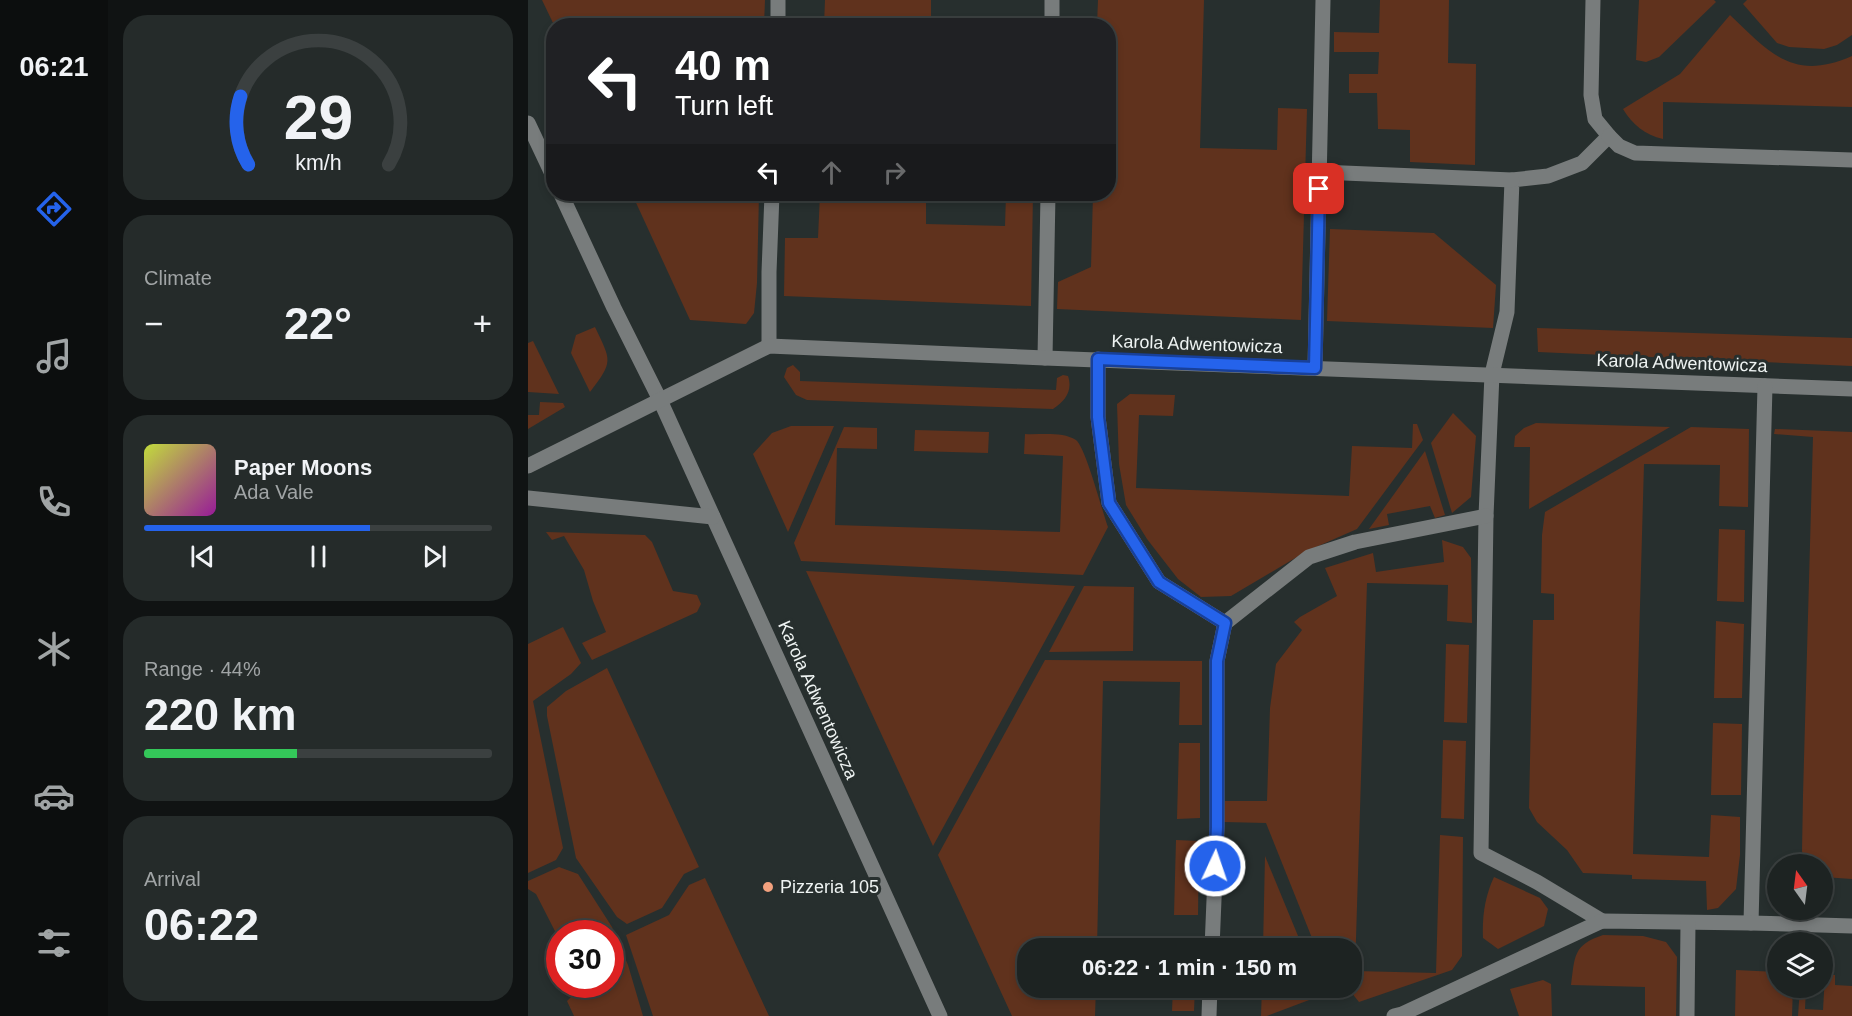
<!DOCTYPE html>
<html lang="en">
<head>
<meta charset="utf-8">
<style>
	body { margin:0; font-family:Helvetica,sans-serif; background:#252b2a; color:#f1f3f6; height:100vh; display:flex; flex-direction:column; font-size:22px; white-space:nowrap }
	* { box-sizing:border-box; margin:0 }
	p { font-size:20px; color:#a0a4a5 }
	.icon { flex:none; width:33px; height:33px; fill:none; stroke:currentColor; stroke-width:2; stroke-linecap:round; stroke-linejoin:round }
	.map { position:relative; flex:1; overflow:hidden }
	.panel { display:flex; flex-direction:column; gap:15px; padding:15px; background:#101313; width:420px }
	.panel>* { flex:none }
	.hud { position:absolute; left:18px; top:18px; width:570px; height:183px; border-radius:24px; box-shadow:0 3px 9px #0003,0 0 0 2px #3b4040; background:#202124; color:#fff; overflow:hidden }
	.needle { width:39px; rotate:346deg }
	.fabs { position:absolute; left:1239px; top:854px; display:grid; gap:12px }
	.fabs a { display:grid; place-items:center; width:66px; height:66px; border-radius:50%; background:#1d2322; box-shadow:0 3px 9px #0003,0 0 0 2px #3b4040; font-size:30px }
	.speed { position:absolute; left:18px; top:920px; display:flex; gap:12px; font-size:30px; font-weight:700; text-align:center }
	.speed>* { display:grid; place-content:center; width:78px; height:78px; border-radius:50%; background:#1d2322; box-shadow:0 3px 9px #0003,0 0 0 2px #3b4040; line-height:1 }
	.speed .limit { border:9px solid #d22; background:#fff; color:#111 }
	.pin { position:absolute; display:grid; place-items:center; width:51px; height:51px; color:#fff; margin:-26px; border-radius:12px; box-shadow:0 3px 9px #0006 }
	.me { position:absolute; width:66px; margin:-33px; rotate:3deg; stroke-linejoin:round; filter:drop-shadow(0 0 4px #0008) }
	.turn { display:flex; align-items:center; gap:21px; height:126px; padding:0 30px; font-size:27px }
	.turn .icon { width:78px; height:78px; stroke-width:2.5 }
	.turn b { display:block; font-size:42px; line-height:51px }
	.lanes { display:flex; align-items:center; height:57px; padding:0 30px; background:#0003; justify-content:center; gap:30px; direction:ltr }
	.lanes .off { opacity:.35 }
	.big { font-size:45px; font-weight:600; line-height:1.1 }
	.panel .tile { flex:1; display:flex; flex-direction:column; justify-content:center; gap:9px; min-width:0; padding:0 21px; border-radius:24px; background:#252b2a }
	.panel .dial { align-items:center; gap:0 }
	.dial svg { height:156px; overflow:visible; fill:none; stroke:#3b4040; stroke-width:7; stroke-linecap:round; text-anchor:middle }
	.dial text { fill:#f1f3f6; stroke:none }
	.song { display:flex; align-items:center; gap:18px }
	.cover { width:72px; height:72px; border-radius:9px; background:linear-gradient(135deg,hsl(70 70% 55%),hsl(300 70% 35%)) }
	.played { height:6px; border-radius:3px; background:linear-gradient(90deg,#2563eb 65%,#3b4040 65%) }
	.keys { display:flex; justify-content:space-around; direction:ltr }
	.heat { display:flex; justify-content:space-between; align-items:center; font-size:33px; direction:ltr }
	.charge { height:9px; border-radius:4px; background:linear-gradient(90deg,#34c759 44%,#3b4040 0) }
	.trip { position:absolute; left:489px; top:938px; width:345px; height:60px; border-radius:24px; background:#1d2322; box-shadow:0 3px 9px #0003,0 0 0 2px #3b4040; font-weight:600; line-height:60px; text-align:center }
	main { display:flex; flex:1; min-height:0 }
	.dock { display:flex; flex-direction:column; width:108px; justify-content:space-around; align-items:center; background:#0c0e0e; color:#a0a4a5 }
	.dock .icon { width:42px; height:42px }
	.dock .current { color:#2563eb }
	.dock b { font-size:27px; color:#f1f3f6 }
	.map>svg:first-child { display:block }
	.green { fill:#60321d }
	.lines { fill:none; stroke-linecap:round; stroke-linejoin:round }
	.minor { stroke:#787c7c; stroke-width:15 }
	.route-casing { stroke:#184099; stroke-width:15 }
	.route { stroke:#2563eb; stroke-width:10 }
	.poi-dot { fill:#f2a17e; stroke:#272f2e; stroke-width:2 }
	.labels { text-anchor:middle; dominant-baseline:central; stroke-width:6; stroke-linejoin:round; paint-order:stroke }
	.street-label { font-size:18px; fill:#eef3f2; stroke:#272f2e }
	.poi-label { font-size:18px; fill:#eef3f2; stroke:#272f2e; text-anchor:start }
</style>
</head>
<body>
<main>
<nav class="dock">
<b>06:21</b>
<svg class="icon current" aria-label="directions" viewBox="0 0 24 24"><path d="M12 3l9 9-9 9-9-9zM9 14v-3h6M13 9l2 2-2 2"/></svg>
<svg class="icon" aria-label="music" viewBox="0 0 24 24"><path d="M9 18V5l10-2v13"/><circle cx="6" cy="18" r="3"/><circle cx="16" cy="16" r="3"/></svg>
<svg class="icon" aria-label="phone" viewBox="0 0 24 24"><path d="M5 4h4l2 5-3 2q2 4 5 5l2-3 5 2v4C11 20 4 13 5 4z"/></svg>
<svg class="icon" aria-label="climate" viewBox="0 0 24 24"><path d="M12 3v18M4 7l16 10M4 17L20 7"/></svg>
<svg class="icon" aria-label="car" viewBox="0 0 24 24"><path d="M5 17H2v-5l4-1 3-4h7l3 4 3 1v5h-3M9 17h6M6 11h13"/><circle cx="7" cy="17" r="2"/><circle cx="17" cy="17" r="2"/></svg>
<svg class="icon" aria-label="filters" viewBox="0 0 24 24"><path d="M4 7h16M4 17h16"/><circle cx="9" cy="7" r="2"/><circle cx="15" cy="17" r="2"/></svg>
</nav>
<section class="panel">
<div class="tile dial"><svg viewBox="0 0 100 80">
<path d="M14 69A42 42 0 1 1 86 69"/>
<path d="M14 69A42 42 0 0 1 10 34" stroke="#2563eb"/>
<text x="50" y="56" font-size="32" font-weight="700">29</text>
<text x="50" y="72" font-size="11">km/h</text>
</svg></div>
<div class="tile"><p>Climate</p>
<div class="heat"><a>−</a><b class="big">22°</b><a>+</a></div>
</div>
<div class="tile">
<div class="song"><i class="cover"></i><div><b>Paper Moons</b><p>Ada Vale</p></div></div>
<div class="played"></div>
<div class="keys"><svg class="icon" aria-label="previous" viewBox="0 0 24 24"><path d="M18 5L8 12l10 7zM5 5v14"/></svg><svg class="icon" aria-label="pause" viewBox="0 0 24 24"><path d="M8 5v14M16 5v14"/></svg><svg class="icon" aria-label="next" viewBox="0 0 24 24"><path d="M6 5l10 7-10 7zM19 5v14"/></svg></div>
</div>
<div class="tile"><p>Range · 44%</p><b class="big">220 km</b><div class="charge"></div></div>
<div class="tile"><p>Arrival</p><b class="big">06:22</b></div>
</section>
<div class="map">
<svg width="1324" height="1016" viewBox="0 0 1324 1016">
	<rect width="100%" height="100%" fill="#272f2e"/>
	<g class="green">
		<polygon points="14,0 237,0 236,25 26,25"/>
		<polygon points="297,0 403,0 403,25 296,25"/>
		<polygon points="570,0 676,0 672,148 749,150 750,108 779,109 773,320 529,309 530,282 563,267 565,194 580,194 580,26 569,25"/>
		<polygon points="852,0 921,0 920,63 948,64 947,165 882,162 882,130 850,129 849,93 821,93 821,74 850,74 851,52 806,52 806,32 851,33"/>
		<polygon points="1111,0 1186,0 1188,2 1131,57 1118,62 1108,60"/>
		<polygon points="1219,0 1324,0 1324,35 1309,45 1296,49 1261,47 1249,43 1215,4"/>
		<path d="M1202,15C1242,53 1265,82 1324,56V107L1135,102V139C1117,135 1104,124 1095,109L1152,74Z"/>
		<polygon points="104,194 231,194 229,283 226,313 218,324 162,320"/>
		<polygon points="292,194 398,194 398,224 477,226 478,194 505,194 503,306 256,296 257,238 290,238"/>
		<polygon points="802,229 906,233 968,285 965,328 799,321"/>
		<path d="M67,327C83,361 86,361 62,392L43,353L48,335Z"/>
		<polygon points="1009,328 1324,338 1324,366 1010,352"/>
		<polygon points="5,341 31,394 0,392 0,343"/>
		<path d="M265,365L272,372V381L528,390L529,378L535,375L540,376C545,391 537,401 525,409L279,400L268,395L256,377L259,368Z"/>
		<polygon points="602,394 647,395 645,416 611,415 608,488 821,496 824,446 884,448 885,424 889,424 895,440 829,529 779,551 703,596 673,597 650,579 619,539 598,505 591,464 589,404"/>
		<polygon points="12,402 35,403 37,407 0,429 0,415 11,415"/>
		<polygon points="925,413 948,436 943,497 924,513 903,443"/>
		<polygon points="1008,423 1142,427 1001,509 1002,447 986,447 987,436 996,428"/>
		<polygon points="263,426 306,426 260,532 225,454 244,433"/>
		<path d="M316,427L349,428V449L309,448L307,525L532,532L535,456L496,454L497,434C512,435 534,431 548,440C558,448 574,511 580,527L555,575L273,561L266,543Z"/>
		<polygon points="1163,427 1221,429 1220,507 1191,506 1192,465 1116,464 1105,854 1181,857 1183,815 1212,817 1212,855 1208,889 1190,908 1179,910 1178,881 1104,879 1104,875 1055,873 1039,850 1009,822 1001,808 1005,620 1026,620 1026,594 1013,593 1014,535 1017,512"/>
		<polygon points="1247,429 1324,432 1324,879 1295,877 1294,864 1277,864 1274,851 1275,795 1285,437 1246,434"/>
		<polygon points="387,430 461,432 460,453 386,451"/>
		<polygon points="897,451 917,515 907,518 902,506 859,514 861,525 841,529"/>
		<polygon points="1191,529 1217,530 1216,602 1189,601"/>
		<polygon points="18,532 117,535 124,542 145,591 169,595 173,604 169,612 64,660 54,643 78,632 65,601 56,570 36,536 24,540"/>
		<polygon points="914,540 935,547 943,558 944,623 919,621 920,585 839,583 827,971 908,973 912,835 935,837 934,956 924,970 831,1002 819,987 824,987 824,948 788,948 738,823 696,822 697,801 739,801 742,708 748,664 774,630 766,622 772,617 809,596 797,568 845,553 848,572 916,562"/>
		<polygon points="278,571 547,586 405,846"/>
		<polygon points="556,586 606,587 605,651 521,652"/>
		<polygon points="1188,621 1216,624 1214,698 1186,698"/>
		<polygon points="35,627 53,663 43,674 5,701 35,848 28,860 0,873 0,644"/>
		<polygon points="918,644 941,645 939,723 916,722"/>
		<polygon points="517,660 674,661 674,725 651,725 652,682 575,681 569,948 500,948 500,987 568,987 567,1016 484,1016 410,855"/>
		<polygon points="79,668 171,867 156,874 134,908 99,924 89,917 48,858 19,716 19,707 38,691"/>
		<polygon points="1185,723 1214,724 1213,795 1183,795"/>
		<polygon points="915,740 938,741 936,819 913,818"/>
		<polygon points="651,743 672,743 672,818 649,819"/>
		<polygon points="648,840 671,841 670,915 646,915"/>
		<polygon points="737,856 775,948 735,948"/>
		<polygon points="31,867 50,874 84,927 100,965 115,1016 46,1016 39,1001 46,994 51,984 82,984 82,933 32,933 31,939 8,894 0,889 0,881"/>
		<path d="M966,877L1012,898L1020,909L1016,926L970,949L955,938C954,916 957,896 966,877Z"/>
		<polygon points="177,878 241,1016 125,1016 98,935 141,915 161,885"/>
		<path d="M1075,935L1115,936L1138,942L1149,957L1148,1016H1117V987L1043,985C1047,956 1045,945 1075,935Z"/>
		<polygon points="1208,970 1249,972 1250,987 1265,987 1264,1016 1207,1016"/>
		<polygon points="1297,975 1307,975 1307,985 1324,986 1324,1016 1270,1016 1272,987 1278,987 1277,1009 1295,1010"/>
		<polygon points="1015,980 1023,984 1024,1016 991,1016 982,989"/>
		<polygon points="645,987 667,987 666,1011 644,1011"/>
		<polygon points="734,987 802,987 805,991 739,1016 733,1016"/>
	</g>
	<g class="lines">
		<g class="minor">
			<polyline points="1065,0 1063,95 1067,119 1081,136 1054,163 1020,176 984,180 979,312 964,374 958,516 953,853 1009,882 1074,921"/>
			<polyline points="250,26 250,0"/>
			<polyline points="524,26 524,0"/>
			<polyline points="0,123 26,178"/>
			<polyline points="1081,136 1091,146 1107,153 1324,160"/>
			<polyline points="792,172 984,180"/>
			<polyline points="33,194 86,308 132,400 412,1016"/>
			<polyline points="241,346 241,272 244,194"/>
			<polyline points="517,358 520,194"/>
			<polyline points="570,359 570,417 581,503 631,582 697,623"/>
			<polyline points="787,368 795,0"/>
			<polyline points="0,466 241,346 517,358 1324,389"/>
			<polyline points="0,498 185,517"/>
			<polyline points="1223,923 1237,386"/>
			<polyline points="684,948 689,827 689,661 697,623 781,557 827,542 958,516"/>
			<polyline points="681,1016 682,987"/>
			<polyline points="866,1016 874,1014 1074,921 1223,923 1324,926"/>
			<polyline points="1159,1016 1160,923"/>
		</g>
	</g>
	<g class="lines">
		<defs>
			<polyline id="route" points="687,866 689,827 689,661 697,623 631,582 581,503 570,417 570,359 787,368 791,189"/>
		</defs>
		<use href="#route" class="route-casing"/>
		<use href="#route" class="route"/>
	</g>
	<circle class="poi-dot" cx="240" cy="887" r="6"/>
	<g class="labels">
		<g class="street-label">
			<text transform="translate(669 344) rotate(2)">Karola Adwentowicza</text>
			<text transform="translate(1154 363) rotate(2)">Karola Adwentowicza</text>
			<text transform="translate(290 700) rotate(66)">Karola Adwentowicza</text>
		</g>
		<g class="poi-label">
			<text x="252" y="887">Pizzeria 105</text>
		</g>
	</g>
</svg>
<div class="fabs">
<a><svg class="needle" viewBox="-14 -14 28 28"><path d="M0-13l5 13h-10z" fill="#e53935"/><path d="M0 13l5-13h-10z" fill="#a0a4a5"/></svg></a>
<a><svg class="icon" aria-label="layers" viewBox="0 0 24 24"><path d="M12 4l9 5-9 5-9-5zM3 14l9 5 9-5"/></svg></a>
</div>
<div class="speed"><div class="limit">30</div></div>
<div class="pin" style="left:791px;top:189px;background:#d93025"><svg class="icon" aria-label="arrive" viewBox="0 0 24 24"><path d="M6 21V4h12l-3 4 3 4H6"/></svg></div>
<svg class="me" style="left:687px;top:866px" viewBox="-20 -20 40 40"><circle r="17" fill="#2563eb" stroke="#fff" stroke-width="3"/><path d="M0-11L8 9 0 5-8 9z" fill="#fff"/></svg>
<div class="trip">06:22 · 1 min · 150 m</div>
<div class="hud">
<div class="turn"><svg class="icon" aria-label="left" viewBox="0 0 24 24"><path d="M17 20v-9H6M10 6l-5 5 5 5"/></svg><div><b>40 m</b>Turn left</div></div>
<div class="lanes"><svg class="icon" aria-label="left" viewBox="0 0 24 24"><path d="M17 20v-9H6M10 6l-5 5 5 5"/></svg><svg class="icon off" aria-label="ahead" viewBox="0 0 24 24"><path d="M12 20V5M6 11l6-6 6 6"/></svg><svg class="icon off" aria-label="right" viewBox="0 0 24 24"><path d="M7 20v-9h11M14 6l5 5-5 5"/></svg></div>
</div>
</div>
</main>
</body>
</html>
